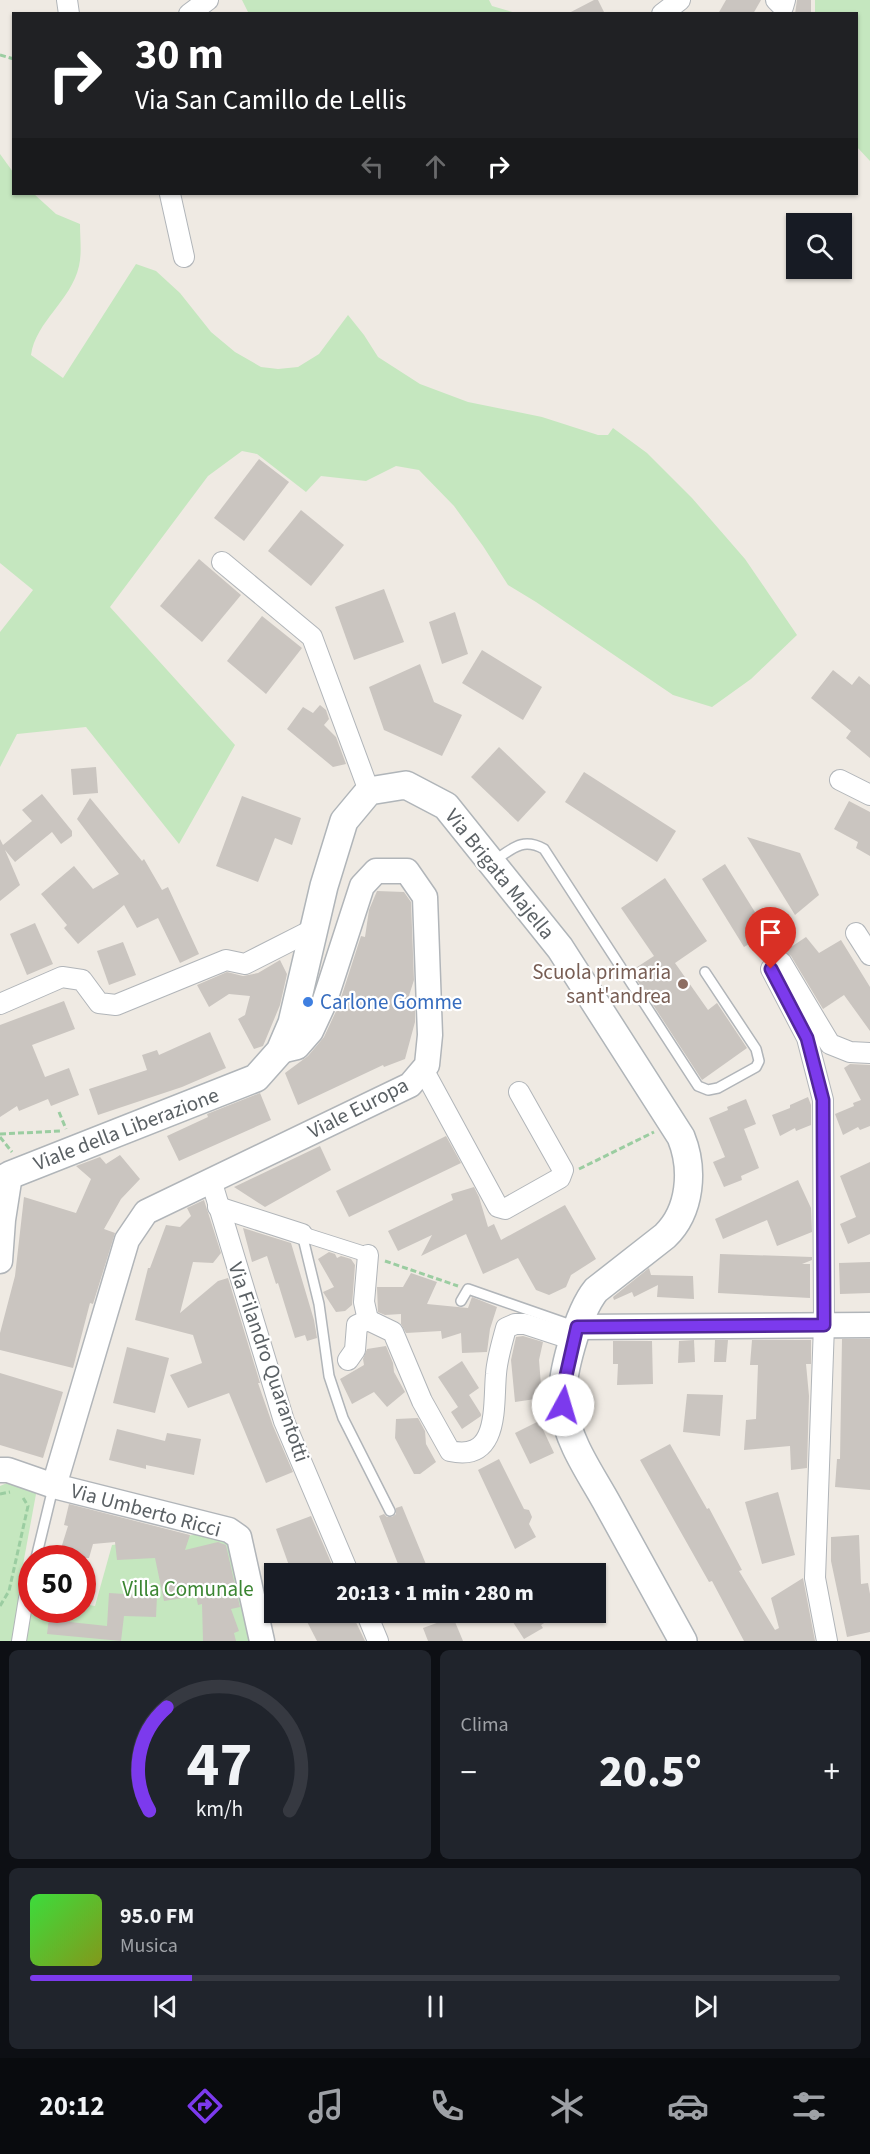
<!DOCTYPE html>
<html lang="it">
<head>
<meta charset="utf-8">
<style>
	body { margin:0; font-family:"Source Sans 3",sans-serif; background:#20242c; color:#f1f3f6; height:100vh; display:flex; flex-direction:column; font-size:22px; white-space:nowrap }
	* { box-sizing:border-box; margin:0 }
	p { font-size:20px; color:#9ea1a6 }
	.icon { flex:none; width:33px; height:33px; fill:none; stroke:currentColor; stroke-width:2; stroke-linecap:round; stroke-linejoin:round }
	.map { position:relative; height:1641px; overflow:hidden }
	.details { display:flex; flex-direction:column; gap:9px; padding:9px; background:#0d0f14; flex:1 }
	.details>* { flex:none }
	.hud { position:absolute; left:12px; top:12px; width:846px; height:183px; border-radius:0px; box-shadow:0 2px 4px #0004; background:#202124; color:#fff; overflow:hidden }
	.tools { position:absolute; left:786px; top:213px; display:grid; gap:12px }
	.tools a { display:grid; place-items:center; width:66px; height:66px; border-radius:0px; background:#171b24; box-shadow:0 2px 4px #0004; font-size:30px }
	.speed { position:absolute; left:18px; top:1545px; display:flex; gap:12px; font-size:30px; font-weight:700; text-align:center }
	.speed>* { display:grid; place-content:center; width:78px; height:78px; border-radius:50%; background:#171b24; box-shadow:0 2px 4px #0004; line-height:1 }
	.speed .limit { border:9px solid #d22; background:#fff; color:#111 }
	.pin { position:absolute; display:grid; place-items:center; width:51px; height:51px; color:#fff; margin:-62px -26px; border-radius:50% 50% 50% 0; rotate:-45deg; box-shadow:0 0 6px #0007 }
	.pin .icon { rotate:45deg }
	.me { position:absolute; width:66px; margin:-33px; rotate:6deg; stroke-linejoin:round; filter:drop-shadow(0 0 4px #0008) }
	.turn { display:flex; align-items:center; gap:21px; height:126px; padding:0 24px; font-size:27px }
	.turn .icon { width:78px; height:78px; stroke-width:2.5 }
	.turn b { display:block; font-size:42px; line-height:51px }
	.lanes { display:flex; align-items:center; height:57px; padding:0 24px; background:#0003; justify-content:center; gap:30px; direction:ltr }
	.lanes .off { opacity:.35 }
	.big { font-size:45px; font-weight:800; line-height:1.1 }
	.details .card { flex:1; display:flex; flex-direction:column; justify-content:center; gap:9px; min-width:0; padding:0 21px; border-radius:9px; background:#20242c }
	.details .dial { align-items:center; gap:0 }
	.dial svg { height:156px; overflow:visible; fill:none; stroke:#363941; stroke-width:7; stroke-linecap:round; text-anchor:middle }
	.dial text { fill:#f1f3f6; stroke:none }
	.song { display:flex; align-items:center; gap:18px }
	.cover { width:72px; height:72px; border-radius:9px; background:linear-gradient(135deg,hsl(120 70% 55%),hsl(70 70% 35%)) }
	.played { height:6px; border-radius:3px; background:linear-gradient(90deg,#7c3aed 20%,#363941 20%) }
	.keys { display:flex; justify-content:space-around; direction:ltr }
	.heat { display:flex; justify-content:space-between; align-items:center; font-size:33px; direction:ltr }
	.details .tiles { flex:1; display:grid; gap:9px; grid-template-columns:1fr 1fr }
	.card:last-child { grid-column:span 2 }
	.trip { position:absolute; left:264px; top:1563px; width:342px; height:60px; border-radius:0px; background:#171b24; box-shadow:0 2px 4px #0004; font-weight:800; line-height:60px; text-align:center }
	.menu { display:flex; height:96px; justify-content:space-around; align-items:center; background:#090b0e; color:#9ea1a6 }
	.menu .icon { width:42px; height:42px }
	.menu .selected { color:#7c3aed }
	.menu b { font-size:27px; color:#f1f3f6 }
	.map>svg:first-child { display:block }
	.green { fill:#c5e7bf }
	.building { fill:#cac5c0 }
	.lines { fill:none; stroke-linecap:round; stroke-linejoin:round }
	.service-casing { stroke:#b1b5b9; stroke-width:12 }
	.pedestrian-casing { stroke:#b1b5b9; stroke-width:16 }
	.minor-casing { stroke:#b1b5b9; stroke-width:22 }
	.tertiary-casing { stroke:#b1b5b9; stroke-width:27 }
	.secondary-casing { stroke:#b0b5b9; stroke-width:30 }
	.path { stroke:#9bcda1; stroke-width:3; stroke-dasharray:6 3; stroke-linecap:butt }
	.service { stroke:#fff; stroke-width:9 }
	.pedestrian { stroke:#fff; stroke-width:14 }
	.minor { stroke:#fff; stroke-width:20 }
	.tertiary { stroke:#fff; stroke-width:24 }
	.secondary { stroke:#fff; stroke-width:27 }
	.route-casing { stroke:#51269a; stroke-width:15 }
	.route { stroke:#7c3aed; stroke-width:10 }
	.education-dot { fill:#8d6e63; stroke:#fff; stroke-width:2 }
	.shop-dot { fill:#3f7fe0; stroke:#fff; stroke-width:2 }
	.labels { text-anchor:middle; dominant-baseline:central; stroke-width:4.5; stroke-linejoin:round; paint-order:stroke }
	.street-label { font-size:21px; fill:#5b6165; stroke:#fff }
	.education-label { font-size:21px; fill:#785e54; stroke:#fff; text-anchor:end }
	.shop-label { font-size:21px; fill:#366cbe; stroke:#fff; text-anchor:start }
	.park-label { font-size:21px; fill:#3b8532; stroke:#fff }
</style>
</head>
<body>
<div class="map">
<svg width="870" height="1641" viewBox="0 0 870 1641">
	<rect width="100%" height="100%" fill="#efeae3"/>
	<g class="green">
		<polygon points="242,0 489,0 492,6 516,13 249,14"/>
		<polygon points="815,0 870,0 870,161 857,147 856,14 815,13"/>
		<path d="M0,154L13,172L14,194H34L56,214L80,224C80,238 82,253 79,266C71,301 36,321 31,355L63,378L136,264L156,271L180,293L211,332L235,352L261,367L278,369L298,367L319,354L348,315L364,335L378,357L420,384L468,402L542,417L598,435H608L613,428L647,453L692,498L745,559L797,635L751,679L712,707L673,695L536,602L508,585L483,546L454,506L419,470L396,466L366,481L321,476L306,492L257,454L242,451L208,476L110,607L235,745L179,844L86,727L17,734L0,767V632L33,590L0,563Z"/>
		<polygon points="14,1480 31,1485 36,1494 18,1592 31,1595 32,1610 82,1610 83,1604 95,1606 112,1545 218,1532 233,1543 252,1641 0,1641 0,1486"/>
	</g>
	<g class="building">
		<polygon points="594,0 598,0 605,14 567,14"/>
		<polygon points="726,0 761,0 753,14 718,14"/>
		<polygon points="797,0 811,0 811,14 795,14"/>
		<polygon points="259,459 289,482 244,541 214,518"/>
		<polygon points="301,510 344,545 311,586 268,551"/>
		<polygon points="199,559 241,595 202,642 160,606"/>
		<polygon points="384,589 404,642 354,660 335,607"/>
		<polygon points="455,612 468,654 442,664 429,622"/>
		<polygon points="262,616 302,648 266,694 227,661"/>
		<polygon points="482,650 542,687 523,720 462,683"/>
		<polygon points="420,664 434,702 462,715 442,756 384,730 369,687"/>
		<polygon points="833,670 852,685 859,676 870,685 870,758 846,738 851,731 811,698"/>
		<polygon points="320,705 326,710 329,719 324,725 336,737 346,764 333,767 287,729 303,707 313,713"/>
		<polygon points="499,747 546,792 518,822 471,777"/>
		<polygon points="96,767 98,793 73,795 71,769"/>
		<polygon points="584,772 676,831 657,862 565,802"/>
		<polygon points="42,794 72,831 72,836 61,844 52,832 15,862 5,850 20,885 0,901 0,839 3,845 32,821 22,810"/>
		<polygon points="242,796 301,818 292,845 275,838 258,882 216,866"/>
		<polygon points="90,798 142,861 144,859 162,890 168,887 199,954 180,963 158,918 137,928 124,905 78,944 64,928 67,925 41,894 74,866 93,889 119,874 77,819"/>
		<polygon points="849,801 870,812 870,856 856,848 858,842 834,829"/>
		<polygon points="747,837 800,853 819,895 795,915"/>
		<polygon points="725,864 768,933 744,947 702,879"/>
		<polygon points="665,878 707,941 675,963 708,1010 717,1003 747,1048 702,1080 631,971 654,956 621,908"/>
		<polygon points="377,891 404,892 411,902 414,980 406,1005 415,1007 415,1022 405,1059 384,1067 383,1065 298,1105 285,1073 308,1056 324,1037 338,1007 361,936 365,937 369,910"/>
		<polygon points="35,923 53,964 27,975 10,934"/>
		<polygon points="806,937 819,953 841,940 870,987 870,1031 844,995 823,1009 791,956 785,951"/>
		<polygon points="123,942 136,975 109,985 97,951"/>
		<polygon points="280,960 287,974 280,1005 263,1046 254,1049 238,1019 245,1015 250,996 229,994 209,1007 197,985 227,972 243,976 258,973"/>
		<polygon points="64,1001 75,1029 32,1045 45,1077 69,1068 79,1095 51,1106 48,1099 19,1111 17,1106 0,1117 0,1025"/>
		<polygon points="210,1032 226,1068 182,1087 98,1115 89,1089 147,1070 142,1055 157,1050 159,1055"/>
		<polygon points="850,1064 870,1065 870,1126 860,1130 858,1127 843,1135 835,1114 854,1106 853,1103 861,1100 844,1068"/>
		<polygon points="260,1093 271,1120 179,1161 167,1136 208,1117 207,1114"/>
		<polygon points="808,1097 811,1105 811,1125 796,1131 795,1128 780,1136 772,1115 790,1108 790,1105"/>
		<polygon points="746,1099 756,1124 744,1129 759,1168 741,1176 742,1180 724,1187 713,1162 725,1157 709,1118 728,1110 727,1107"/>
		<polygon points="446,1136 461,1163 349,1217 336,1191"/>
		<polygon points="320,1146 331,1170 265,1207 234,1187"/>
		<polygon points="120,1155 140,1179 121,1199 104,1229 115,1233 93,1304 90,1303 73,1368 0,1350 0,1333 15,1276 24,1197 76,1213 91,1179 76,1166 100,1157 106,1164"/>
		<polygon points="870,1162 870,1234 848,1244 840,1224 856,1217 840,1176"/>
		<polygon points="798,1180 811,1208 812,1232 777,1246 767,1220 723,1239 715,1219"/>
		<polygon points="474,1187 479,1197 488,1227 494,1224 501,1240 565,1205 596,1259 571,1275 566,1287 549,1295 536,1290 518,1258 483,1274 466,1234 421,1256 432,1235 398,1251 388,1231 453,1200 451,1194"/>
		<polygon points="204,1200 221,1253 213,1263 193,1262 180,1313 218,1281 228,1278 260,1383 258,1383 273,1426 293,1472 266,1483 229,1393 188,1408 170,1375 202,1363 193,1335 135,1320 148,1268 150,1268 166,1225 180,1227 191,1216 187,1208"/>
		<polygon points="243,1228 291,1243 314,1320 317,1338 307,1341 305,1335 295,1338 278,1283 276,1284 267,1256 252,1262"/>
		<polygon points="329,1252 335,1254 337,1258 341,1256 351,1259 355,1265 352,1305 345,1311 336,1312 323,1292 334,1287 318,1259"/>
		<polygon points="720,1254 812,1257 812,1260 802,1264 810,1264 810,1298 718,1293"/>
		<polygon points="870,1262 870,1293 840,1294 839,1263"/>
		<polygon points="649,1268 651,1275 693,1276 694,1299 657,1297 658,1285 634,1297 632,1292 614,1300 613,1297"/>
		<polygon points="411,1273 437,1282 427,1304 468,1308 472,1297 497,1307 490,1329 487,1352 462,1353 461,1333 442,1339 441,1331 406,1333 401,1324 401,1314 385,1315 378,1312 377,1287 403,1287"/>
		<polygon points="523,1336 543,1342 539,1360 542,1398 515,1402 511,1360 516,1337"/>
		<polygon points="842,1339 870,1339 870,1490 835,1487 837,1459 840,1459"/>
		<polygon points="694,1340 695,1362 678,1363 679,1341"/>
		<polygon points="715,1340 728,1340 726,1362 714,1362"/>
		<polygon points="752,1340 811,1340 811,1364 806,1364 809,1396 807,1468 791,1470 790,1446 744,1450 746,1420 756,1419 758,1365 750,1365"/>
		<polygon points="613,1341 652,1341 653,1384 617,1385 618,1364 613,1364"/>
		<polygon points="386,1346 393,1363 394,1372 405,1392 387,1407 374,1392 352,1404 340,1379 364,1365 363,1359 367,1349"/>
		<polygon points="127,1347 169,1358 155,1413 113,1403"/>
		<polygon points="462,1361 479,1388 469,1395 481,1414 481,1416 462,1429 451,1412 458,1407 438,1377"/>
		<polygon points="0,1373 63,1392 43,1458 0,1445"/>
		<polygon points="687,1394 723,1395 720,1436 683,1432"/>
		<polygon points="418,1418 425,1431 426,1444 436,1462 420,1474 414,1474 395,1438 396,1419"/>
		<polygon points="539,1421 554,1453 530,1464 515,1433"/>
		<polygon points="117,1429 165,1441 167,1433 201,1439 194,1475 146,1465 146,1469 109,1460"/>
		<polygon points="670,1444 707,1509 709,1508 742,1570 739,1571 775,1630 779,1628 771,1598 803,1578 815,1641 744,1641 712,1581 709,1582 640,1460"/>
		<polygon points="499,1459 524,1509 529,1510 532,1517 529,1524 536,1537 515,1549 478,1470"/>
		<polygon points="778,1492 795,1555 762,1564 745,1502"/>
		<polygon points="69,1504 190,1535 185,1550 218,1542 226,1545 240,1607 231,1609 239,1631 234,1633 236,1641 203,1641 202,1604 198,1605 196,1596 164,1601 155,1558 117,1560 115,1542 93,1544 89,1558 58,1558 68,1526 64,1525"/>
		<polygon points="402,1506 430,1574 402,1574 379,1516 384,1514 387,1517 392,1517 396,1514 396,1508"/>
		<polygon points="311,1516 336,1574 292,1574 276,1529"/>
		<polygon points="859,1535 861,1584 868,1583 870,1594 870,1632 847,1637 831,1561 831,1537"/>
		<polygon points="109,1593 157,1596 156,1617 124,1616 121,1641 47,1634 50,1610 73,1611 70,1622 107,1626"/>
		<polygon points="302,1612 351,1612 365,1641 317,1641"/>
		<polygon points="521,1612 562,1612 541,1625 543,1628 524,1639 511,1619"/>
		<polygon points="453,1617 463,1641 428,1641 423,1628"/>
	</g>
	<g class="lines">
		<defs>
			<g id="service">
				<path d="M494,861C512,849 522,837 544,849L698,1086L708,1090L718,1088L756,1067L759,1061L756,1049L705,972"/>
				<polyline points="302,1234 319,1304 329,1376 343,1418 390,1511"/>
				<polyline points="461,1301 468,1289 574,1326"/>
				<polyline points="36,1558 53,1488"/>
				<polyline points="26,1598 32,1575"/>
			</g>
			<g id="pedestrian">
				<polyline points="302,1234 368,1255"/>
				<polyline points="19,1641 26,1598"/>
			</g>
			<g id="minor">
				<polyline points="67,0 69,14"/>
				<polyline points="776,0 783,7 785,0"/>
				<polyline points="189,14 208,0"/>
				<polyline points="662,14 680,0"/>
				<polyline points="170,194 184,257"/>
				<polyline points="222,562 312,637 369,791"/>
				<polyline points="840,780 870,795"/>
				<polyline points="856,933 870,955"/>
				<polyline points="0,1004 62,977 82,980 99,1003 116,1005 226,960 245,964 314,929"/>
				<polyline points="424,1071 498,1207 505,1209 560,1178 563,1170 519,1092"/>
				<polyline points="211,1180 284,1421 349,1574"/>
				<polyline points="218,1207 302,1234"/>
				<polyline points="368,1320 364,1302 368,1255"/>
				<path d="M348,1360L355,1350L357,1325L368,1320L393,1332L422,1401L450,1451C500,1462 493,1406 496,1374C497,1359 502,1343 506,1328L515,1324H525L574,1340"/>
				<polyline points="366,1612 378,1641"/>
				<polyline points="827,1641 815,1578 824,1325 823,1100 807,1038 771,969 781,962 830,1044 850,1052 870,1053"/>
			</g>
			<g id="tertiary">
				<polyline points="0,1261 3,1220 10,1175"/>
				<polyline points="577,1327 870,1325"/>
				<polyline points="0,1470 8,1470 54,1486 229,1530 239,1537 262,1641"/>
				<polyline points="54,1486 127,1240 146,1212 410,1085 427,1065 430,1035 425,897 407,871 376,871 362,886 324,1003 311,1031 297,1047 280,1051"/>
			</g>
			<path id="secondary" d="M0,1181L10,1175L256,1078L280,1051L292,1023L324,886L344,821L369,791L406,785L446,806L560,948L681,1137C694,1169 691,1211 665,1236L596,1290C578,1312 559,1379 563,1406C568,1443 591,1474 608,1505C633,1551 658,1596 683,1641"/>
		</defs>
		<use href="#service" class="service-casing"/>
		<use href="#pedestrian" class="pedestrian-casing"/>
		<use href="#minor" class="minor-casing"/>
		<use href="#tertiary" class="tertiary-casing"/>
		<use href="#secondary" class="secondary-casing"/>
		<g class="path">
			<polyline points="0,55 14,59"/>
			<polyline points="59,1112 66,1129"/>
			<polyline points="0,1134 61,1131"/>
			<polyline points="0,1137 12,1152"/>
			<polyline points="579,1169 654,1132"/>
			<polyline points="385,1261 458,1286"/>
			<polyline points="0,1494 10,1492"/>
			<polyline points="0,1606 9,1591 28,1506 22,1496"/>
		</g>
		<use href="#service" class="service"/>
		<use href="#pedestrian" class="pedestrian"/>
		<use href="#minor" class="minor"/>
		<use href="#tertiary" class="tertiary"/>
		<use href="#secondary" class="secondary"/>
	</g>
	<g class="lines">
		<defs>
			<polyline id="route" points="563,1405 563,1389 577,1327 824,1325 823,1100 807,1038 771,969"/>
		</defs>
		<use href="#route" class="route-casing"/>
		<use href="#route" class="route"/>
	</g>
	<circle class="education-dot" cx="683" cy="984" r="6"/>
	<circle class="shop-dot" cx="308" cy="1002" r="6"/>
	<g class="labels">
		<g class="street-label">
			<text transform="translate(500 874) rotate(51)">Via Brigata Majella</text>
			<text transform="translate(358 1108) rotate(-27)">Viale Europa</text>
			<text transform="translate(126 1129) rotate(-21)">Viale della Liberazione</text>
			<text transform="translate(269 1362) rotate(71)">Via Filandro Quarantotti</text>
			<text transform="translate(146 1510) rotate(15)">Via Umberto Ricci</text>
		</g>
		<g class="education-label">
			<text x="671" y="972">Scuola primaria<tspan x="671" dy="24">sant'andrea</tspan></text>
		</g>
		<g class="shop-label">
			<text x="320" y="1002">Carlone Gomme</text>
		</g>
		<g class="park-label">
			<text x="188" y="1589">Villa Comunale</text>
		</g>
	</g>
</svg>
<div class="tools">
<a><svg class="icon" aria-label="search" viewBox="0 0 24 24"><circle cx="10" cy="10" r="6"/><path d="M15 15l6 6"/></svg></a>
</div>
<div class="speed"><div class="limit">50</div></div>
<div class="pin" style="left:771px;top:969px;background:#d93025"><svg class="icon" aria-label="arrive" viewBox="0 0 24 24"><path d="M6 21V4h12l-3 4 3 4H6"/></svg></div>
<svg class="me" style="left:563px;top:1405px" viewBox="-20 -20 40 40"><circle r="19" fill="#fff"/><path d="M0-13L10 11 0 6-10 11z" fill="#7c3aed"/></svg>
<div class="trip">20:13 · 1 min · 280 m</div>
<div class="hud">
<div class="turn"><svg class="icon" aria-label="right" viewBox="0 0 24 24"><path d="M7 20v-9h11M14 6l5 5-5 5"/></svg><div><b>30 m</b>Via San Camillo de Lellis</div></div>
<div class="lanes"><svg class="icon off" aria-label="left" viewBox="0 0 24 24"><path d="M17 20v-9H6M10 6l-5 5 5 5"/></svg><svg class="icon off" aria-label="ahead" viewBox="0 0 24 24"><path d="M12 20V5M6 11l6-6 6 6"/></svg><svg class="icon" aria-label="right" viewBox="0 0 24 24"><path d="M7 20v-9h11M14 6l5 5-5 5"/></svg></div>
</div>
</div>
<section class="details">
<div class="tiles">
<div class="card dial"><svg viewBox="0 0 100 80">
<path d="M14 69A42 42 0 1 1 86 69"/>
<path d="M14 69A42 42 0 0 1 23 16" stroke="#7c3aed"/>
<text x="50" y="56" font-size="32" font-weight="700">47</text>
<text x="50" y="72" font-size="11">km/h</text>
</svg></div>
<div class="card"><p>Clima</p>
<div class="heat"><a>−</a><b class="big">20.5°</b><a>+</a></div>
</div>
<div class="card">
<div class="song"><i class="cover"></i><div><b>95.0 FM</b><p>Musica</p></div></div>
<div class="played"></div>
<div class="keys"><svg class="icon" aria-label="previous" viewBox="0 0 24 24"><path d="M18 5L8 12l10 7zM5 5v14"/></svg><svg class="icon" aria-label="pause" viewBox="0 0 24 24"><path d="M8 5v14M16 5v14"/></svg><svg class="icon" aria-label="next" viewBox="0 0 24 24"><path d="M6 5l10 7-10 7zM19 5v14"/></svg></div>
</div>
</div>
</section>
<nav class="menu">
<b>20:12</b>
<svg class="icon selected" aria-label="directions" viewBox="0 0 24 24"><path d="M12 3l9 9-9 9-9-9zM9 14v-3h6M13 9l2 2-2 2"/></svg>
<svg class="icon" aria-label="music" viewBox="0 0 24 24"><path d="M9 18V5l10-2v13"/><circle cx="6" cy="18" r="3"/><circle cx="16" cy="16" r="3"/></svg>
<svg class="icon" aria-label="phone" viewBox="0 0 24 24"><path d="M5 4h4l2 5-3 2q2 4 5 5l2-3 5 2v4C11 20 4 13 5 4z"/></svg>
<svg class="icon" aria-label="climate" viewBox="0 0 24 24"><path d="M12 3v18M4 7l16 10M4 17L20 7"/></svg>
<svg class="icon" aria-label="car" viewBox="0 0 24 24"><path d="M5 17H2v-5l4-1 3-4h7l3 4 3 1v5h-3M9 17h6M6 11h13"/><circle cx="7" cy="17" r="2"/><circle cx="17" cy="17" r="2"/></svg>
<svg class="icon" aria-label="filters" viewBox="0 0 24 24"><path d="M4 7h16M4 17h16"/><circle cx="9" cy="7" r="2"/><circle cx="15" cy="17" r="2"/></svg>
</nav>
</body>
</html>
